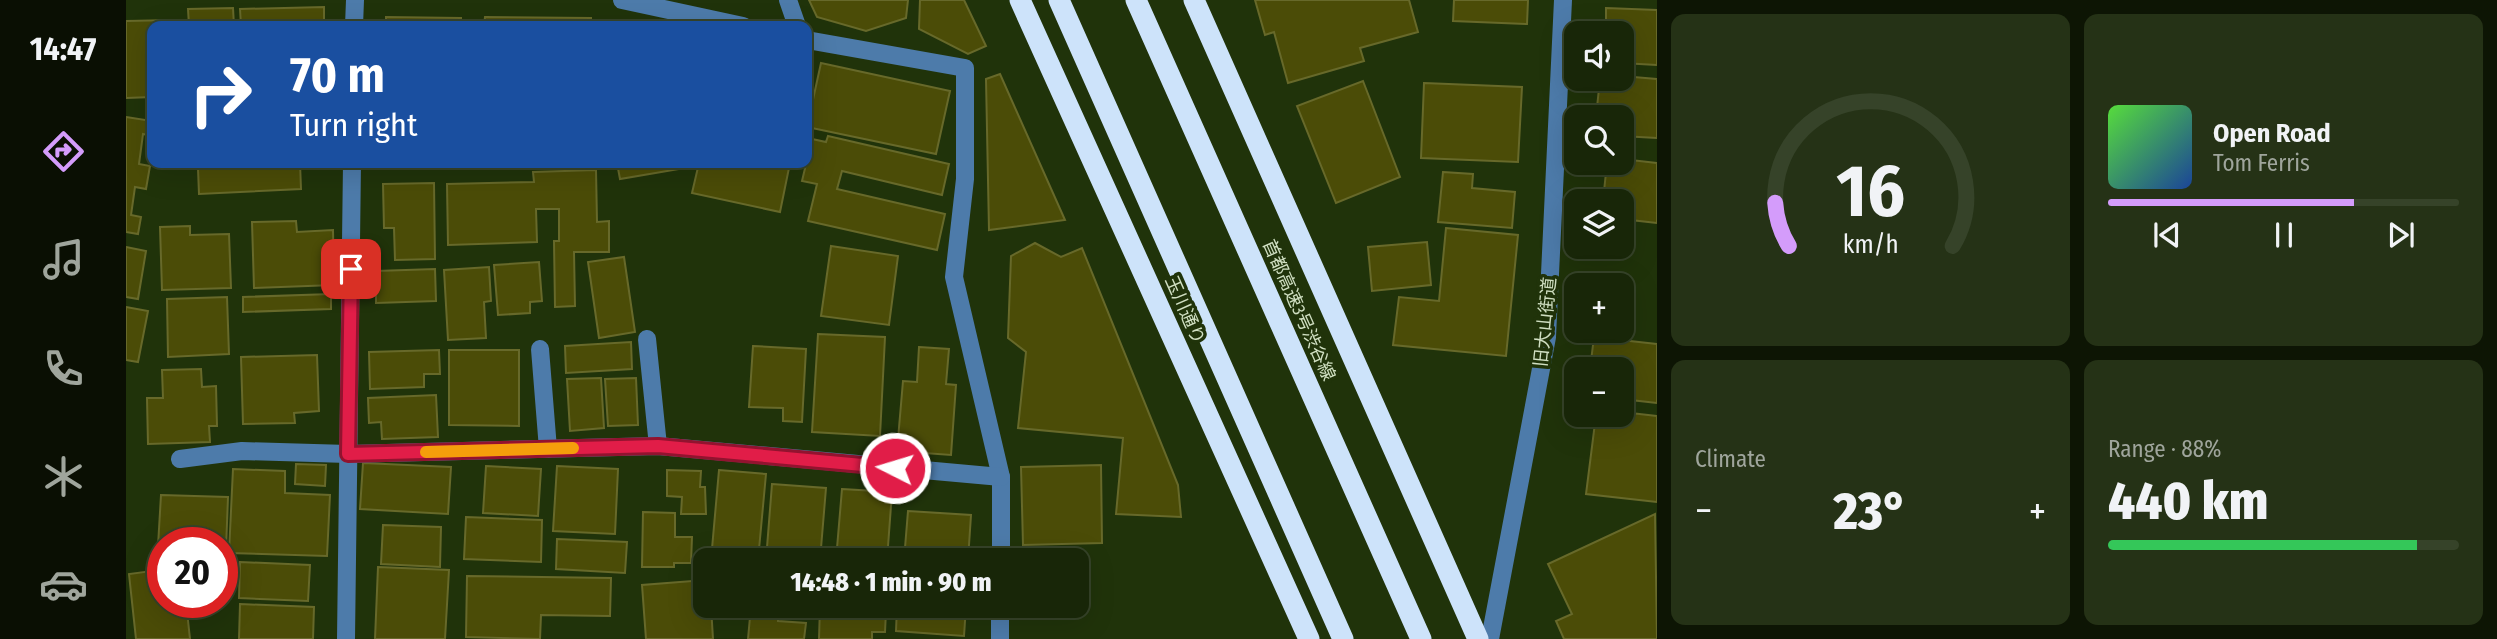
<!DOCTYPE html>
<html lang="en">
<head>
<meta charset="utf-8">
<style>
	body { margin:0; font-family:"Fira Sans Condensed","Noto Sans JP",sans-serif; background:#253216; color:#f1f3f6; height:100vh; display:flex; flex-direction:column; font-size:26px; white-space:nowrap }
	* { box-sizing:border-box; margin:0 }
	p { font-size:23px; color:#9fa59c }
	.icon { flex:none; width:38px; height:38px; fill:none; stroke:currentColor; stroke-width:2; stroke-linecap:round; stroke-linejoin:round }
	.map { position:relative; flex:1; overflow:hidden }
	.sheet { display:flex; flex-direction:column; gap:14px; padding:14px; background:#0d1504; width:840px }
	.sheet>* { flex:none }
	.guide { position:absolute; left:21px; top:21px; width:665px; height:147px; border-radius:14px; box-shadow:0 7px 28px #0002,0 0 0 2px #364329; background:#1a4fa0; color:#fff; overflow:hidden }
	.tools { position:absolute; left:1438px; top:21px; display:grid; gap:14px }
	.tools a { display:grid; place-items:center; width:70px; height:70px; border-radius:14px; background:#182608; box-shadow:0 7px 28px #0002,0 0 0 2px #364329; font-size:35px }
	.speed { position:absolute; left:21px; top:527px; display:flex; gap:14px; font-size:35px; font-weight:700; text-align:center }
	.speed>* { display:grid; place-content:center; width:91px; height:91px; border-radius:50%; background:#182608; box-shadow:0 7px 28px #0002,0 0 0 2px #364329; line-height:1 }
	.speed .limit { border:10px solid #d22; background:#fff; color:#111 }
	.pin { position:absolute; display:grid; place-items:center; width:60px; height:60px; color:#fff; margin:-30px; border-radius:14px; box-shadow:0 4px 10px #0006 }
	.me { position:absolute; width:77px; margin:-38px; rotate:275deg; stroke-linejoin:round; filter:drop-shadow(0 0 5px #0008) }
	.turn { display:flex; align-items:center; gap:24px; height:147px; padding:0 28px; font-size:32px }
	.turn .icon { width:91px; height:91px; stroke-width:2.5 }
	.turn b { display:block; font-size:49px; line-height:60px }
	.big { font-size:52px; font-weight:800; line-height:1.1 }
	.sheet .tile { flex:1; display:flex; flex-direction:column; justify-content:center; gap:10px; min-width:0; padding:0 24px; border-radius:14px; background:#253216 }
	.sheet .dial { align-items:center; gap:0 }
	.dial svg { height:182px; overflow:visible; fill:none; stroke:#364329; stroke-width:7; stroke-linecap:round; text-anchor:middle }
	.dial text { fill:#f1f3f6; stroke:none }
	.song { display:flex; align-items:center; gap:21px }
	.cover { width:84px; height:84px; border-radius:10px; background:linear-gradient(135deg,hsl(110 70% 55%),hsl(220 70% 35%)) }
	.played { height:7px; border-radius:4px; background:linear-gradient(90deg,#d49cfb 70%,#364329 70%) }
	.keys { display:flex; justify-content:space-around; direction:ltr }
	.heat { display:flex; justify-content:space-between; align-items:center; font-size:38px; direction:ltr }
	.charge { height:10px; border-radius:5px; background:linear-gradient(90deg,#34c759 88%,#364329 0) }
	.sheet .tiles { flex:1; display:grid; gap:14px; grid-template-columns:repeat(2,1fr) }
	.trip { position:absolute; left:567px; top:548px; width:396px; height:70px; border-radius:14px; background:#182608; box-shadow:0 7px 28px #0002,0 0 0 2px #364329; font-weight:800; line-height:70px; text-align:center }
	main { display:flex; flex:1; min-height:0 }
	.menu { display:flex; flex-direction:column; width:126px; justify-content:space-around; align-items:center; background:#0a0f03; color:#9fa59c }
	.menu .icon { width:49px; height:49px }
	.menu .on { color:#d49cfb }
	.menu b { font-size:32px; color:#f1f3f6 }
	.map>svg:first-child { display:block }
	.building { fill:#4b4c07; stroke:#67692a; stroke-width:2 }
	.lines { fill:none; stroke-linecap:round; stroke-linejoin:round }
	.minor { stroke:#4d7baa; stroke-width:18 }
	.highway { stroke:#cde3fa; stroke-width:21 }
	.route-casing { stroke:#92132f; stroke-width:18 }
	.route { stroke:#e11d48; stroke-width:12 }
	.slow { stroke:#f59e0b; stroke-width:12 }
	.labels { text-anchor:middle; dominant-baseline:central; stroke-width:7; stroke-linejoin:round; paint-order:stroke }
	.street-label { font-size:18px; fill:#d1e0c3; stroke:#20330a }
</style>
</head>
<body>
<main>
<nav class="menu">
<b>14:47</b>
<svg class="icon on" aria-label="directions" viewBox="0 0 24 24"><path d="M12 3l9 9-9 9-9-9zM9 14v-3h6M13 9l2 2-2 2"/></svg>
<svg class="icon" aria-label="music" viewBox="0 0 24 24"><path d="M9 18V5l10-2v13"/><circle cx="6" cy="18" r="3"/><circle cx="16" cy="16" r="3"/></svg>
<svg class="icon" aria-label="phone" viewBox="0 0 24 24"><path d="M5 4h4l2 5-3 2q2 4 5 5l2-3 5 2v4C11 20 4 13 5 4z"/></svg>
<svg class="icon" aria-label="climate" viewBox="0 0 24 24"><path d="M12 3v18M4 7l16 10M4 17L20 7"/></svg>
<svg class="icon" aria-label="car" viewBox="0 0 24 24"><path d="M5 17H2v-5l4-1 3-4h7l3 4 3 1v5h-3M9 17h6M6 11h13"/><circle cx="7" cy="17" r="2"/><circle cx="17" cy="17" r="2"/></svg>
</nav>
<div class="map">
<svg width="1531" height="639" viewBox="0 0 1531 639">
	<rect width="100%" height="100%" fill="#20330a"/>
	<g class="building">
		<polygon points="683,0 782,0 780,18 740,31 691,17"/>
		<polygon points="794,0 838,0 860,46 842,54 793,29"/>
		<polygon points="1129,0 1283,0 1292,32 1234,48 1238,61 1162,83 1148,32 1139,35"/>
		<polygon points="1328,0 1402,0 1401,24 1327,21"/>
		<polygon points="198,7 198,26 115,26 114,9"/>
		<polygon points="107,8 108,26 63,26 62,9"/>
		<polygon points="1480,8 1531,10 1531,65 1496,63 1496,33 1480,33"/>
		<polygon points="260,17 335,18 335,26 260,26"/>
		<polygon points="359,17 465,18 465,26 358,26"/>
		<polygon points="46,20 46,26 26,26 26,97 0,98 0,21"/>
		<polygon points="695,63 824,91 810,154 681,127"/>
		<polygon points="874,74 939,220 863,230 860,79"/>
		<polygon points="1496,76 1531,79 1531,138 1496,136 1496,117 1470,117 1474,79 1496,79"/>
		<polygon points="1237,81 1274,177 1210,203 1171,106"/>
		<polygon points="1298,83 1396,87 1392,162 1295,158"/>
		<polygon points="0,117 26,121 26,136 17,134 13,164 24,166 20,189 9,187 5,215 15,217 12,234 0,232"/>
		<polygon points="702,136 823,164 816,195 716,171 711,189 819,214 811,250 682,221 691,184 676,181 686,139 700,142"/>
		<polygon points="1496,159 1531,163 1531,223 1496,219 1496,201 1477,201 1481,163 1496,163"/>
		<polygon points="61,163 174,163 175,189 73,194 72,169 61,169"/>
		<polygon points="281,163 347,163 348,165 282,169"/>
		<polygon points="491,163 558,163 559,168 494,179"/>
		<polygon points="573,163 664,163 654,212 566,193"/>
		<polygon points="470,170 471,222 483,221 483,252 448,252 449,306 429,307 428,241 433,241 433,209 410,209 411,242 322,245 321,184 408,182 407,172"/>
		<polygon points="1317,172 1347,174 1346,188 1389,192 1386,228 1312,222"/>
		<polygon points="308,183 309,259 269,260 268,228 258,228 257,184"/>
		<polygon points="170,221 171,232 207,230 208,285 128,288 126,222"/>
		<polygon points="64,226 64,235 103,234 105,288 36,290 34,227"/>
		<polygon points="1320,228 1392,235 1380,356 1267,345 1273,297 1313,301"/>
		<polygon points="1301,242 1305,285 1246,291 1242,247"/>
		<polygon points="909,243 935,257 956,248 1052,485 1055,517 990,514 997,438 892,428 900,352 882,338 885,256"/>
		<polygon points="705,246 772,256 763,325 695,316"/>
		<polygon points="0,247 20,251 12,299 0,297"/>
		<polygon points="498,257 509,332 473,338 462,262"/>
		<polygon points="413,262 416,301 404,302 404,313 372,315 368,265"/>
		<polygon points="363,267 365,301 358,302 360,338 322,340 318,270"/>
		<polygon points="309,269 310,301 250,303 250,271"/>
		<polygon points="205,294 205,309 117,312 117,297"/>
		<polygon points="101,297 103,354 42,357 41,299"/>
		<polygon points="0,307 22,311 12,362 0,360"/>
		<polygon points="692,334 759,337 754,436 686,432"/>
		<polygon points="1468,337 1531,344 1531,403 1496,399 1496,369 1464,369"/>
		<polygon points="505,342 506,369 440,373 439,346"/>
		<polygon points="627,346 680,349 676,422 657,421 657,408 623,407"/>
		<polygon points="793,347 823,349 820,384 830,385 825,455 771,451 777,381 791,382"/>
		<polygon points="313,350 314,374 298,374 298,387 244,389 243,352"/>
		<polygon points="323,350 393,350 393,426 323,425"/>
		<polygon points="191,355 193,411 168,413 169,423 117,424 115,357"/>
		<polygon points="75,369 76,387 90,386 91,426 83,426 84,442 22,444 21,398 37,398 36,370"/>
		<polygon points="475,378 478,428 444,431 441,379"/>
		<polygon points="510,378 512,425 482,426 479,379"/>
		<polygon points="310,395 312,437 256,439 255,422 243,423 242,398"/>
		<polygon points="1496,412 1531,416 1531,502 1460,494 1470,415 1496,415"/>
		<polygon points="237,463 325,467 322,514 234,509"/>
		<polygon points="170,464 200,465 199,486 169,484"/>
		<polygon points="975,465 976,543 897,545 895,467"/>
		<polygon points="360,466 415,469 412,516 357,513"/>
		<polygon points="431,466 492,469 489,534 427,531"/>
		<polygon points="107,469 159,471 159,493 204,495 201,556 103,553"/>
		<polygon points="541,470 575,471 574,487 579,487 580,514 555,514 556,497 541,496"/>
		<polygon points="593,470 640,474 632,560 585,560"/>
		<polygon points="646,484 700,488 694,560 640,560"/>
		<polygon points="716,489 766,492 761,560 710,560"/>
		<polygon points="35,495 102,497 100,549 96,548 96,542 37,542 37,546 32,546"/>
		<polygon points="782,511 845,515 842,560 778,560"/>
		<polygon points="517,512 549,513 549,537 566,537 565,563 548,563 548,567 516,567"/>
		<polygon points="1529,514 1531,639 1438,639 1430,621 1446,614 1422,564"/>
		<polygon points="340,517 416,520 415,562 338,559"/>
		<polygon points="257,525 315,527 314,567 255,564"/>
		<polygon points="431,539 501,542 499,573 430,569"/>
		<polygon points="114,562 184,565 182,601 113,598"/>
		<polygon points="252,567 323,570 319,639 249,639"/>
		<polygon points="33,570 37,602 60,602 64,639 10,639 3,574"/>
		<polygon points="341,576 485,578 484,616 415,615 414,639 340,637"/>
		<polygon points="579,580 579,606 585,606 587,639 520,639 516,585"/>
		<polygon points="114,604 188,607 187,639 113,639"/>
		<polygon points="625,606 653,606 652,621 680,623 678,639 622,639"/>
		<polygon points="694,606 747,606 747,610 760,611 759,632 746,632 746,639 693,639"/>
		<polygon points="771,606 840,606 838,636 770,631"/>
	</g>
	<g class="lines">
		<g class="minor">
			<polyline points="496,0 617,26"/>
			<polyline points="662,0 671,26"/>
			<polyline points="228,26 229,0"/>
			<polyline points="681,40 839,68 839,179 828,277 875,477 875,560"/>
			<polyline points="521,339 532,446"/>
			<polyline points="414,349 422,449"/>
			<polyline points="54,459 116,451 222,454 532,446 875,477"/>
			<polyline points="220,639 226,163"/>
			<polyline points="874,639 874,606"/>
			<polyline points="1364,639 1421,337 1437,0"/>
		</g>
		<g class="highway">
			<polyline points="894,0 1183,639"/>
			<polyline points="933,0 1217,639"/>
			<polyline points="1010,0 1295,639"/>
			<polyline points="1068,0 1352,639"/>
		</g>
	</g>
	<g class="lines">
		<defs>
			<polyline id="route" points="225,269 222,454 532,446 769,468"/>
		</defs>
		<use href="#route" class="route-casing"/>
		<use href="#route" class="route"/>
		<polyline class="slow" points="300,452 447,448"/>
	</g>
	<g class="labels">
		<g class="street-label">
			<text transform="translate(1059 310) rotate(66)">玉川通り</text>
			<text transform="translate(1173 310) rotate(66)">首都高速3号渋谷線</text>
			<text transform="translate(1419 322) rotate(-84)">旧大山街道</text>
		</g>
	</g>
</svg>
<div class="tools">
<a><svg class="icon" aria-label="sound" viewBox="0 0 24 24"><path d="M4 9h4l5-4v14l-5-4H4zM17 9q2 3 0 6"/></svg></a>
<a><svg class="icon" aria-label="search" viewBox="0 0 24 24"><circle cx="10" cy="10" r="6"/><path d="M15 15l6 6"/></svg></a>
<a><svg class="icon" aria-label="layers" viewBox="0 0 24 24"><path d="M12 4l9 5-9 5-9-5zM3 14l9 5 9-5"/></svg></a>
<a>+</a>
<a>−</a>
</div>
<div class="speed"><div class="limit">20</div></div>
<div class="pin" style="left:225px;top:269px;background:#d93025"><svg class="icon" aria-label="arrive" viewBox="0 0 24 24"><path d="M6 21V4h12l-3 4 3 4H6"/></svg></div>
<svg class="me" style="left:769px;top:468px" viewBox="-20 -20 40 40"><circle r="17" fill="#e11d48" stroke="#fff" stroke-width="3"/><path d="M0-11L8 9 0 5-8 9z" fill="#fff"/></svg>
<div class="trip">14:48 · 1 min · 90 m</div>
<div class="guide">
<div class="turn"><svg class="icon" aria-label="right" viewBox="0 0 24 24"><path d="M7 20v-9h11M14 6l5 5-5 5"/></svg><div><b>70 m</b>Turn right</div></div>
</div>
</div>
<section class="sheet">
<div class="tiles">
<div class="tile dial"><svg viewBox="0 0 100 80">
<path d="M14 69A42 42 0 1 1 86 69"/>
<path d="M14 69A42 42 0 0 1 8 50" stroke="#d49cfb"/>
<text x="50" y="56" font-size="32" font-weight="700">16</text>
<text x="50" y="72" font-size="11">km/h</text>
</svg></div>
<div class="tile">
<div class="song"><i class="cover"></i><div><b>Open Road</b><p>Tom Ferris</p></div></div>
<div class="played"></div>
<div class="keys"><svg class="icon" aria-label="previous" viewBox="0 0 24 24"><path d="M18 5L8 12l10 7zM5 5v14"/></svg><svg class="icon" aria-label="pause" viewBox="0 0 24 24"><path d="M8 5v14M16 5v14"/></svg><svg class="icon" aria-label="next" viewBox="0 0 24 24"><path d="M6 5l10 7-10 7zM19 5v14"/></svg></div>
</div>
<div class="tile"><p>Climate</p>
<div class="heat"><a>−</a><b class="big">23°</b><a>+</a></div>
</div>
<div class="tile"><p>Range · 88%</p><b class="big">440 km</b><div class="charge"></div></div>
</div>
</section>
</main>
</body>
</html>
